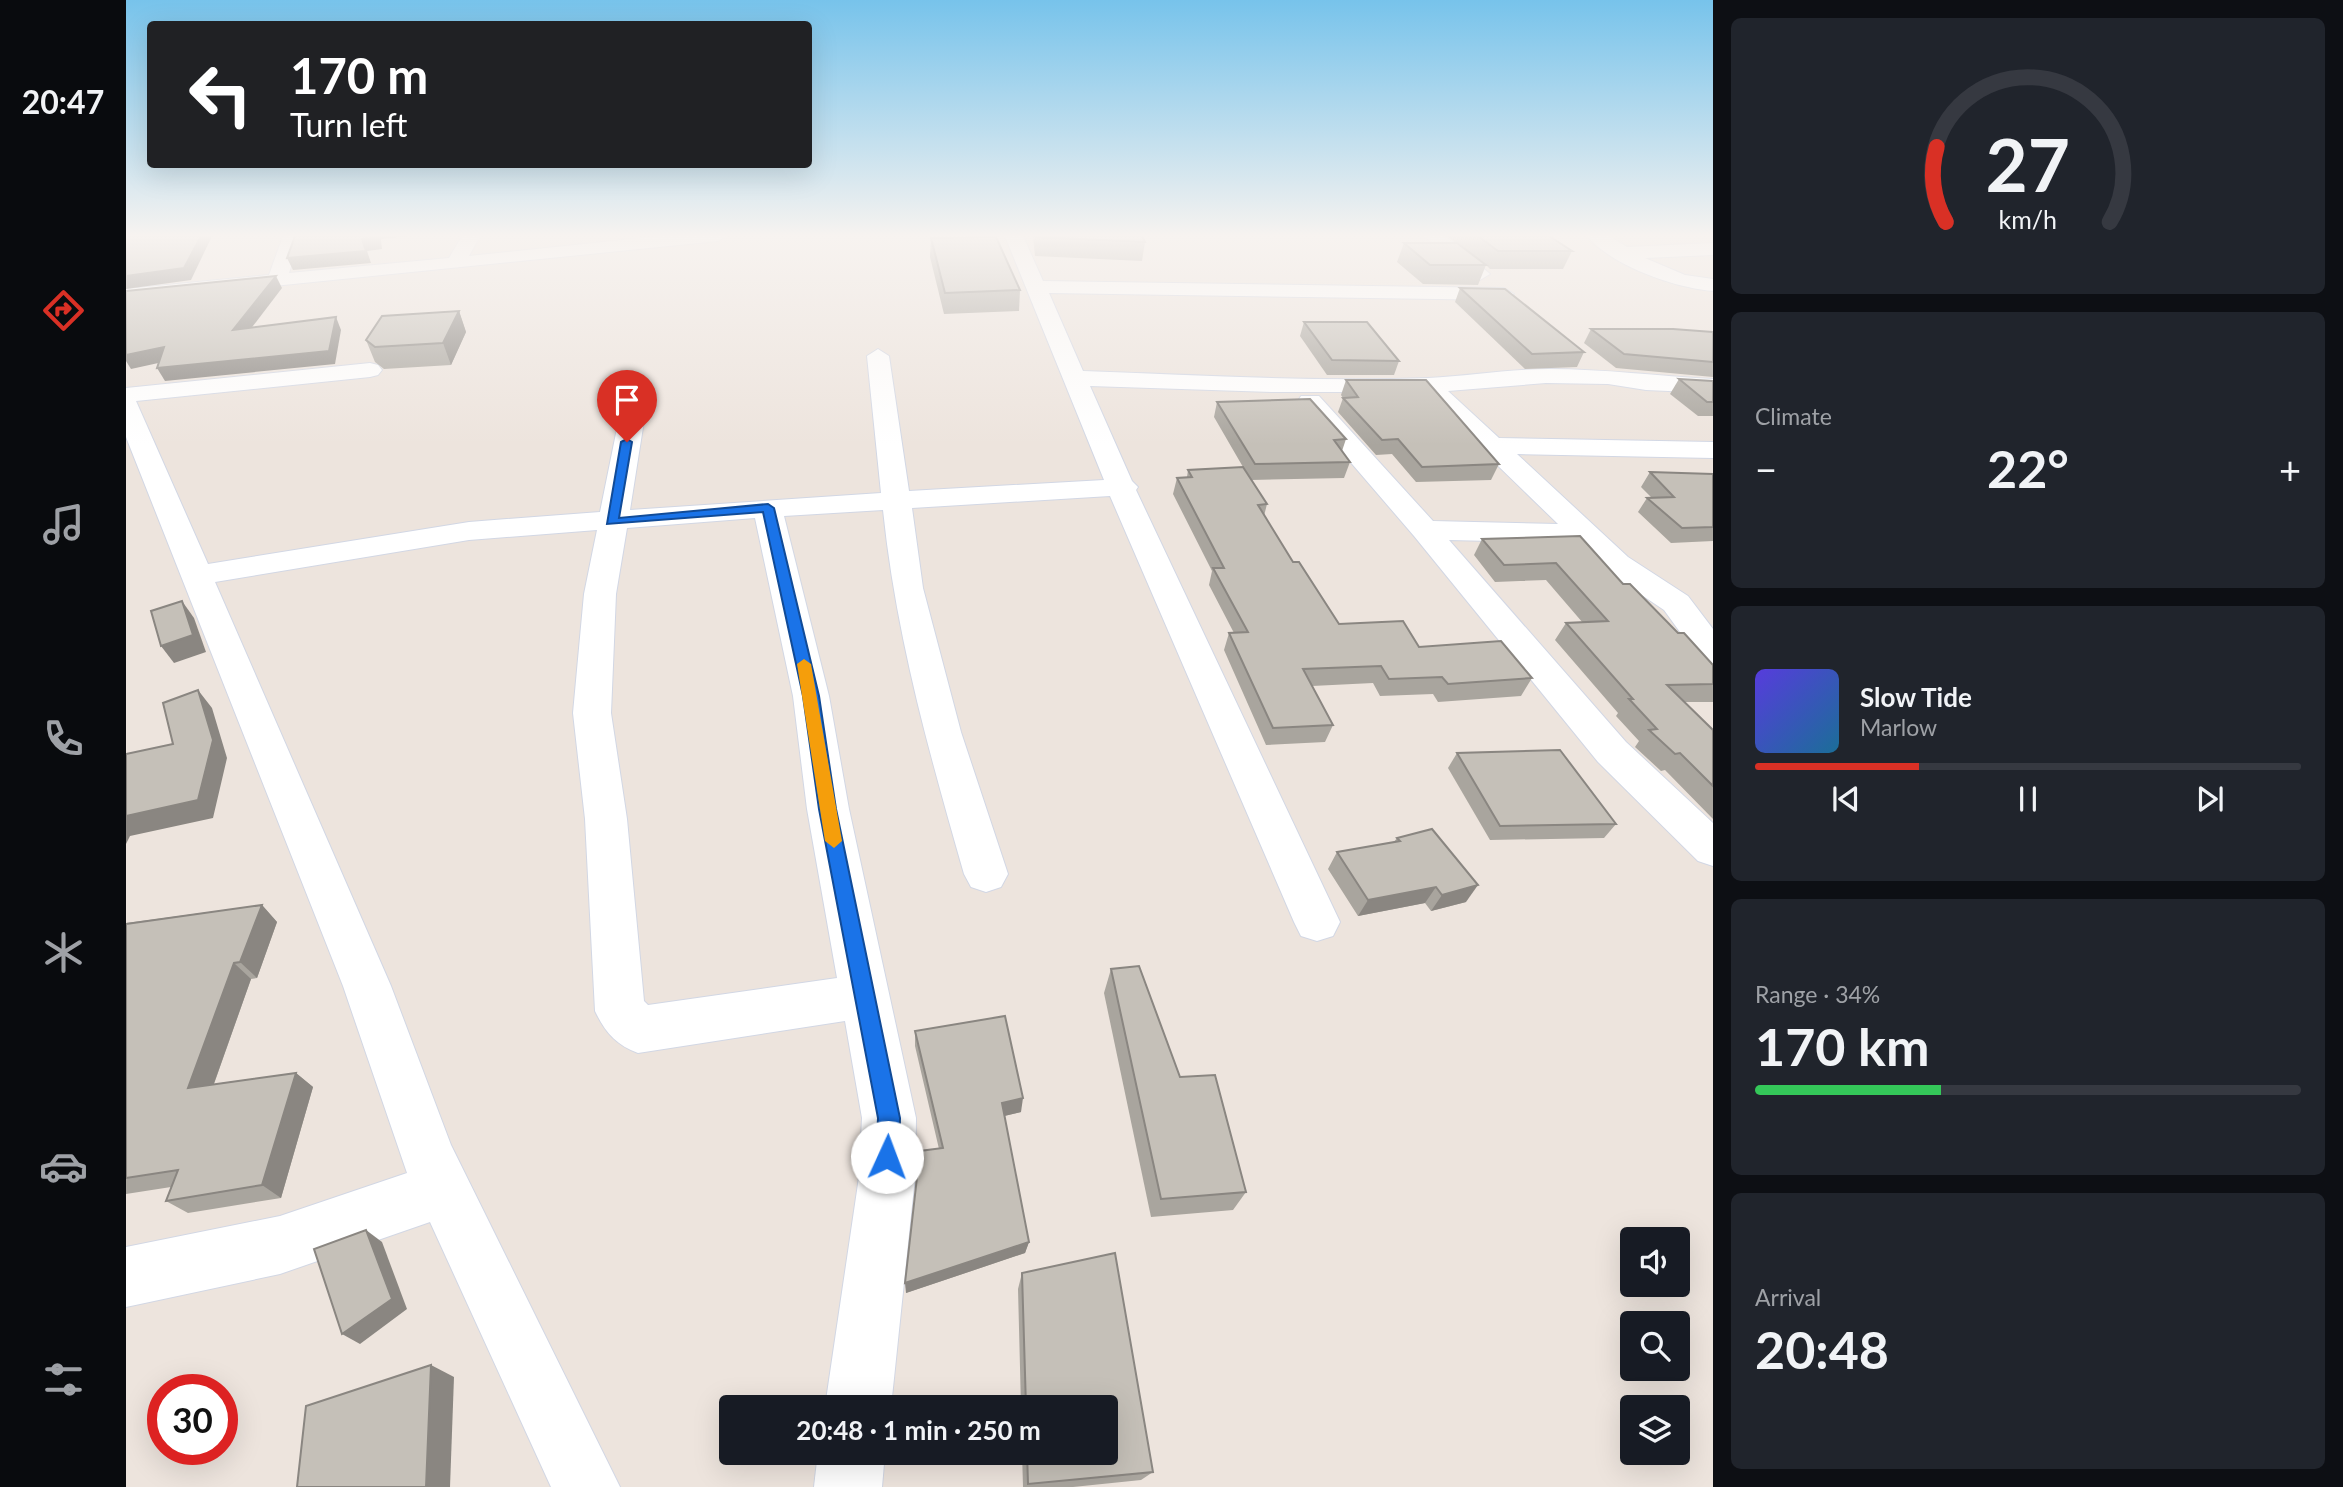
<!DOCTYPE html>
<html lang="en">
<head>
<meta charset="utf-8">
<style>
	body { margin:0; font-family:Lato,sans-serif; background:#20242c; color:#f1f3f6; height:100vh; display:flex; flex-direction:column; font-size:26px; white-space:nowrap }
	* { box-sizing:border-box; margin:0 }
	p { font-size:23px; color:#9ea1a6 }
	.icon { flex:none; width:38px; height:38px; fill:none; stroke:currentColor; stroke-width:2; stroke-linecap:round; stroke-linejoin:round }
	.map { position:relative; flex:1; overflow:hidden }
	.drawer { display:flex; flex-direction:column; gap:18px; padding:18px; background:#0d0f14; width:630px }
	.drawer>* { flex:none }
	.hud { position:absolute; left:21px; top:21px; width:665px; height:147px; border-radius:7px; box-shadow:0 7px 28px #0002; background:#202124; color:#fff; overflow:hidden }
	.buttons { position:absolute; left:1494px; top:1227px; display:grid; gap:14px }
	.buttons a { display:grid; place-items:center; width:70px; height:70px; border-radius:7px; background:#171b24; box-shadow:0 7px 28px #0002; font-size:35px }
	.speed { position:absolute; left:21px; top:1374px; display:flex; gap:14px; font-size:35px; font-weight:700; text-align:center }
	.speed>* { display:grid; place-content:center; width:91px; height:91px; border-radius:50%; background:#171b24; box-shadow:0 7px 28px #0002; line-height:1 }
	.speed .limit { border:10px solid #d22; background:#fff; color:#111 }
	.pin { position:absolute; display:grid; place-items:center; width:60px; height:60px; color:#fff; margin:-72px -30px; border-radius:50% 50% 50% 0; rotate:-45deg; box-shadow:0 0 7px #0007 }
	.pin .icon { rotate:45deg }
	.me { position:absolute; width:77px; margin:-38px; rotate:2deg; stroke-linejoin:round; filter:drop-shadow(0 0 5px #0008) }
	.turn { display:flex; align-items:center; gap:24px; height:147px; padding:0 28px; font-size:32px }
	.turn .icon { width:91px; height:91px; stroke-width:2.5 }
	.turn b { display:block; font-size:49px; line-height:60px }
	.big { font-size:52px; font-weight:700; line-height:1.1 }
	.drawer .tile { flex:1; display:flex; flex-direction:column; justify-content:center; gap:10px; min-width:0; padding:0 24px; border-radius:10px; background:#20242c }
	.drawer .dial { align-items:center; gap:0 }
	.dial svg { height:182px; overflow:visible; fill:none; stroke:#363941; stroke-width:7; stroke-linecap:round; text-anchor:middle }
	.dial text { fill:#f1f3f6; stroke:none }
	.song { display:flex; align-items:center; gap:21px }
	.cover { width:84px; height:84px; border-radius:10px; background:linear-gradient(135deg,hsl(250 70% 55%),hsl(200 70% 35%)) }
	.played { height:7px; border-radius:4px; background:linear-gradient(90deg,#d93025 30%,#363941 30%) }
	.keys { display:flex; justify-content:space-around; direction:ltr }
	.heat { display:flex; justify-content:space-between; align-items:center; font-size:38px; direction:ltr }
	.charge { height:10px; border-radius:5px; background:linear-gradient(90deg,#34c759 34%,#363941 0) }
	.trip { position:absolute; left:593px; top:1395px; width:399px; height:70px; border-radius:7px; background:#171b24; box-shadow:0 7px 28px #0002; font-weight:700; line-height:70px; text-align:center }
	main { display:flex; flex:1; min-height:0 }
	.tab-bar { display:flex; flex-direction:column; width:126px; justify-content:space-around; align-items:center; background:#090b0e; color:#9ea1a6 }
	.tab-bar .icon { width:49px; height:49px }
	.tab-bar .current { color:#d93025 }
	.tab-bar b { font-size:32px; color:#f1f3f6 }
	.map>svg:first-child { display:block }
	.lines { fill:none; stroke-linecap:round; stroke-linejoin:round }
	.street-casing { stroke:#d2d7e4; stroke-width:2 }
	.street { fill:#fff; fill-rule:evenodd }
	.wall { fill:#a9a59e }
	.shaded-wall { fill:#8a8681 }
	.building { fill:#c5c0b8; stroke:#8a8681; stroke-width:2 }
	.route { fill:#1a73e8; stroke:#114b97; stroke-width:2 }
	.slow { fill:#f59e0b }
</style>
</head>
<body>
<main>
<nav class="tab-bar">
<b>20:47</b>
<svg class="icon current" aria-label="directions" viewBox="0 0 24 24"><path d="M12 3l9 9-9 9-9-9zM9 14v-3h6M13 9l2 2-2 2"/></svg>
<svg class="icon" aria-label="music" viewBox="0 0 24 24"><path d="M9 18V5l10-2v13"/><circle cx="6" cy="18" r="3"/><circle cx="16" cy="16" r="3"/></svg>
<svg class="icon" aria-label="phone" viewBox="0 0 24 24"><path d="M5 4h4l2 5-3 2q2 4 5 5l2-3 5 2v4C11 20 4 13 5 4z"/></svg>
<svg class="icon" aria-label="climate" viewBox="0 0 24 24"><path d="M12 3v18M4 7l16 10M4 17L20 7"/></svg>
<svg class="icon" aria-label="car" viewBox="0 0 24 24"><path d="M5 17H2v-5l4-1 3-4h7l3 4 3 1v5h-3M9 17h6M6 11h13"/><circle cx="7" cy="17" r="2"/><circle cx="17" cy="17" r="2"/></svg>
<svg class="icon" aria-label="filters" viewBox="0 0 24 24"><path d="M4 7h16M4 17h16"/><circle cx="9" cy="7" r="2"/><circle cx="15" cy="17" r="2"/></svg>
</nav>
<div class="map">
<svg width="1587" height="1487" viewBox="0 0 1587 1487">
	<rect width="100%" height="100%" fill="#ede4dd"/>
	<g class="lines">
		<defs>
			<g id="street">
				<polygon points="157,236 175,236 163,273 323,258 336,236 354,236 343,256 534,236 601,236 592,241 0,301 0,289 143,275"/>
				<path d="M879,236H897L917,281L1378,288L1388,294L1378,300L923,293L957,371C1072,375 1187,382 1302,378C1342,376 1383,369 1423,369C1478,369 1532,376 1587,379V393L1520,390L1482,384L1420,383L1322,391L1373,438L1587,442V458L1391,454L1502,557L1562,596L1587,629V664L1575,661L1538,610L1480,571L1451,543L1323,540L1500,742L1587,823V866L1572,861L1472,762L1288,536L1172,401L1175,396H1193L1307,521L1432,524L1296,392H1147L964,386L1006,481L1012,487L1010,490L1214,922L1207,936L1191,941L1175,936L1168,922L984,496L786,508L797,588L835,732L882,874L875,887L860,892L845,887L838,874C803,752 770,636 757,510L658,516L703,696L723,809L790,1118L789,1177L765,1407H699L733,1177L736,1118L719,1021L512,1053C490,1045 479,1032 469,1011L459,819L447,713L458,594L471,530L343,540L89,582L265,986L325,1145L494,1487H425L304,1222L154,1274L0,1307V1247L154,1216L281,1173L217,986L0,437V388L244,363L252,365L256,370L252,375L244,377L10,401L82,564L343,522L474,512L499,389L502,384H520L523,389L504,510L755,493L741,356L752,349L763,356L783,491L978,480ZM629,518L667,696L681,809L711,978L522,1005L518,1001L501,819L485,713L490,594L501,528Z"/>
				<polygon points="1298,236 1319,236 1364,274 1354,280 1347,278"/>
				<path d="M1461,236H1483L1501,247L1587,243V255L1519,258L1559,275L1587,279V291C1549,288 1486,266 1461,236Z"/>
				<polygon points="692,1452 759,1452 756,1487 688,1487"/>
			</g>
		</defs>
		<use href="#street" class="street-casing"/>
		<use href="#street" class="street"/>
	</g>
	<g class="wall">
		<polygon points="907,236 1016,236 1019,242 1016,261 909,256"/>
		<polygon points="1321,236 1423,236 1446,251 1437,269 1364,269 1360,265 1352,285 1297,284 1271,262 1278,243 1330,243"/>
		<polygon points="805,238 894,290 893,311 818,314 804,257"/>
		<polygon points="1334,288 1458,352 1451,367 1399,369 1329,302"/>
		<polygon points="333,311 340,332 325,365 258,369 249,362 240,340"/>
		<polygon points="1178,322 1273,361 1268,375 1201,375 1174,336"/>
		<polygon points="1465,329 1587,332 1587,377 1490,368 1458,343"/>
		<polygon points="1553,379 1587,381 1587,416 1572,416 1544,394"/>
		<polygon points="1220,380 1373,464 1365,480 1290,482 1266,454 1250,455 1212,412 1217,398 1215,395"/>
		<polygon points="1091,402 1220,439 1216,451 1224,462 1218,478 1125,480 1141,504 1138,516 1167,562 1213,624 1406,678 1395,696 1312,702 1307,694 1254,696 1247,683 1186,686 1207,725 1199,742 1140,745 1098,650 1103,633 1108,633 1083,585 1086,571 1047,494 1051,478 1061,477 1062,470 1117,467 1088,417"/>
		<polygon points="1524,472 1587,474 1587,541 1545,543 1512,512 1521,498 1525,497 1515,487"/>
		<polygon points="1356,539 1497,584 1587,665 1587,702 1558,702 1587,730 1587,819 1539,770 1535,771 1509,747 1513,741 1490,716 1492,713 1429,640 1440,623 1457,623 1420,580 1369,582 1348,555"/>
		<polygon points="1331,753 1490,824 1478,838 1364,840 1322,768"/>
		<polygon points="1271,838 1340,902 1305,911 1299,903 1232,916 1202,869 1211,852 1268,842"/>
		<polygon points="136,905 151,922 131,978 125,979 88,1084 170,1073 187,1087 155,1198 62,1213 40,1201 45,1187 0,1194 0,923"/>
		<polygon points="985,969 1054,1077 1120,1192 1107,1210 1025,1217 978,993"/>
		<polygon points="789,1031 895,1112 878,1116 903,1242 899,1253 780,1293 813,1149 789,1046"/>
		<polygon points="896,1273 1027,1472 1015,1480 947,1487 897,1487 896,1452 980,1452 980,1407 895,1407 892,1289"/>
	</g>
	<g class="shaded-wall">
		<polygon points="75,236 86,236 65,280 0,289 0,276"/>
		<polygon points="251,236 286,236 255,239 256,249 241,251 245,263 167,270 161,258"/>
		<polygon points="150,276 156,288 114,343 107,330"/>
		<polygon points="333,311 340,332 325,365 317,343"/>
		<polygon points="210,317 215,330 209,364 39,381 31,368"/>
		<polygon points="38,347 46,360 5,369 0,361 0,355"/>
		<polygon points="56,601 68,618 80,652 48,663 35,646"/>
		<polygon points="72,690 86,708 101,758 87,818 4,836 0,844 0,816 72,800"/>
		<polygon points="1352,885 1340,902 1305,911 1316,895"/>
		<polygon points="1310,887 1299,903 1232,916 1242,900"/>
		<polygon points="136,905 151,922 131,978 114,962"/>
		<polygon points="108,963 125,979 81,1103 62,1088"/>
		<polygon points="170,1073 187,1087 155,1198 136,1185"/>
		<polygon points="897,1098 895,1112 874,1117 876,1103"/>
		<polygon points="240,1230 256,1242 281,1309 234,1344 216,1334"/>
		<polygon points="903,1242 899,1253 780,1293 779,1283"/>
		<polygon points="305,1365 328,1377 324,1487 300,1487"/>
	</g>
	<g class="building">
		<polygon points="0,236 75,236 58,268 0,276"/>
		<polygon points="169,236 251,236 251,238 236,239 240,251 161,258"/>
		<polygon points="910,236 1016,236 1019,242 910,237"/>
		<polygon points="1352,236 1423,236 1446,251 1372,251"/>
		<polygon points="870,237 894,290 819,293 805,238"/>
		<polygon points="1278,243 1331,243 1360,265 1304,265"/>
		<polygon points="150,276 107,330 210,317 203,351 31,368 38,347 0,355 0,291"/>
		<polygon points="1334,288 1379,289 1458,352 1406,354"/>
		<polygon points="333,311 317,343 249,347 240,340 256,316"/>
		<polygon points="1178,322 1241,322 1273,361 1206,360"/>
		<polygon points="1465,329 1547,329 1587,332 1587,362 1498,354"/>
		<polygon points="1553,379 1587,381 1587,402 1581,402"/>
		<polygon points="1220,380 1300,380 1373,464 1296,467 1272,439 1256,440 1217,398 1232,397"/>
		<polygon points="1184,399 1220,439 1208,440 1224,462 1129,464 1091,402"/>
		<polygon points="1117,467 1141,504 1132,505 1167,562 1173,562 1213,624 1277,621 1293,647 1375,641 1406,678 1322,684 1316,677 1263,679 1255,666 1177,669 1207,725 1147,728 1103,633 1122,632 1087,568 1098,568 1051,478 1066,477 1062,470"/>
		<polygon points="1524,472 1587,474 1587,527 1556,528 1521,498 1548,497"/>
		<polygon points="1454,536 1497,584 1504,584 1552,633 1558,633 1587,665 1587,684 1541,685 1587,730 1587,786 1554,753 1549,754 1523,730 1531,729 1503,699 1507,699 1440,623 1482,621 1430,563 1378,565 1356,539"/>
		<polygon points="56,601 67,635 35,646 25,611"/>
		<polygon points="72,690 87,740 72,800 0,816 0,754 47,744 37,703"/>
		<polygon points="1434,750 1490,824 1374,826 1331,753"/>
		<polygon points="1306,829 1352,885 1316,895 1310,887 1242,900 1211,852 1274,841 1271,838"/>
		<polygon points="136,905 114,962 108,963 62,1088 170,1073 136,1185 40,1201 52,1170 0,1178 0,924"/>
		<polygon points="1013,966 1054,1077 1089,1075 1120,1192 1035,1199 985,969"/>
		<polygon points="879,1016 897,1098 876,1103 903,1242 779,1283 794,1151 817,1148 789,1031"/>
		<polygon points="240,1230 266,1299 216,1334 188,1249"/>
		<polygon points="989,1253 1027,1472 902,1484 901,1452 980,1452 980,1407 900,1407 896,1273"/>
		<polygon points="305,1365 300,1487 171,1487 180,1406"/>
	</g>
	<linearGradient id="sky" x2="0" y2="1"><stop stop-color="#77c3eb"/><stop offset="0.53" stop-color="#f7f3f0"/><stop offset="1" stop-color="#f7f3f0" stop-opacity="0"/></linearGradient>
	<rect width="1587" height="445" fill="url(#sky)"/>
	<polygon class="route" points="501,439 506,442 493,518 642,504 648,508 693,696 710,809 774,1118 773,1157 769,1166 761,1169 753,1166 750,1157 752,1118 693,809 677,696 637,512 481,524 495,442"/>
	<polygon class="slow" points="678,659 685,664 716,841 708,848 699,841 671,664"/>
</svg>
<div class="buttons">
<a><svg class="icon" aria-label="sound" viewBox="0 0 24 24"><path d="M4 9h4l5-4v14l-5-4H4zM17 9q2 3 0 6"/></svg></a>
<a><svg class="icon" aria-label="search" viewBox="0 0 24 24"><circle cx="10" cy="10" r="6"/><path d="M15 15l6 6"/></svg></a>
<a><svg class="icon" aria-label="layers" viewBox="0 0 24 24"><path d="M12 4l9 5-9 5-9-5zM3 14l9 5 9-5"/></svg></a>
</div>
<div class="speed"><div class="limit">30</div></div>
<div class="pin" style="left:501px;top:442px;background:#d93025"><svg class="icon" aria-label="arrive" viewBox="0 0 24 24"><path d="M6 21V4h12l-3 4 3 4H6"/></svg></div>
<svg class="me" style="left:761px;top:1157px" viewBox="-20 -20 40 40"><circle r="19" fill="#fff"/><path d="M0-13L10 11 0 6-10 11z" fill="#1a73e8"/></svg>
<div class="trip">20:48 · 1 min · 250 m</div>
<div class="hud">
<div class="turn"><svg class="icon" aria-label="left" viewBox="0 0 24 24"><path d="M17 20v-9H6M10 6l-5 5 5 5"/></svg><div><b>170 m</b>Turn left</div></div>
</div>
</div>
<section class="drawer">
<div class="tile dial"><svg viewBox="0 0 100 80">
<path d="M14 69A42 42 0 1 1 86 69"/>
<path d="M14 69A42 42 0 0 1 10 36" stroke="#d93025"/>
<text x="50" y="56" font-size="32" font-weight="700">27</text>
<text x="50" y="72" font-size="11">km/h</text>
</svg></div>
<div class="tile"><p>Climate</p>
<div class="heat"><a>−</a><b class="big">22°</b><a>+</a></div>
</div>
<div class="tile">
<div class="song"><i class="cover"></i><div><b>Slow Tide</b><p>Marlow</p></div></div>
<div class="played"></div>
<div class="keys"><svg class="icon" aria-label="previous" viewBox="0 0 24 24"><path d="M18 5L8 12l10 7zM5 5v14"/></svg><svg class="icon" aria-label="pause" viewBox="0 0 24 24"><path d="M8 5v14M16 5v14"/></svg><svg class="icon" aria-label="next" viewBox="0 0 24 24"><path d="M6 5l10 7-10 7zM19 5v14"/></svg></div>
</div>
<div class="tile"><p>Range · 34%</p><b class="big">170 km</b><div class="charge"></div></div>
<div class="tile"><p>Arrival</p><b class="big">20:48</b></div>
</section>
</main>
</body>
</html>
